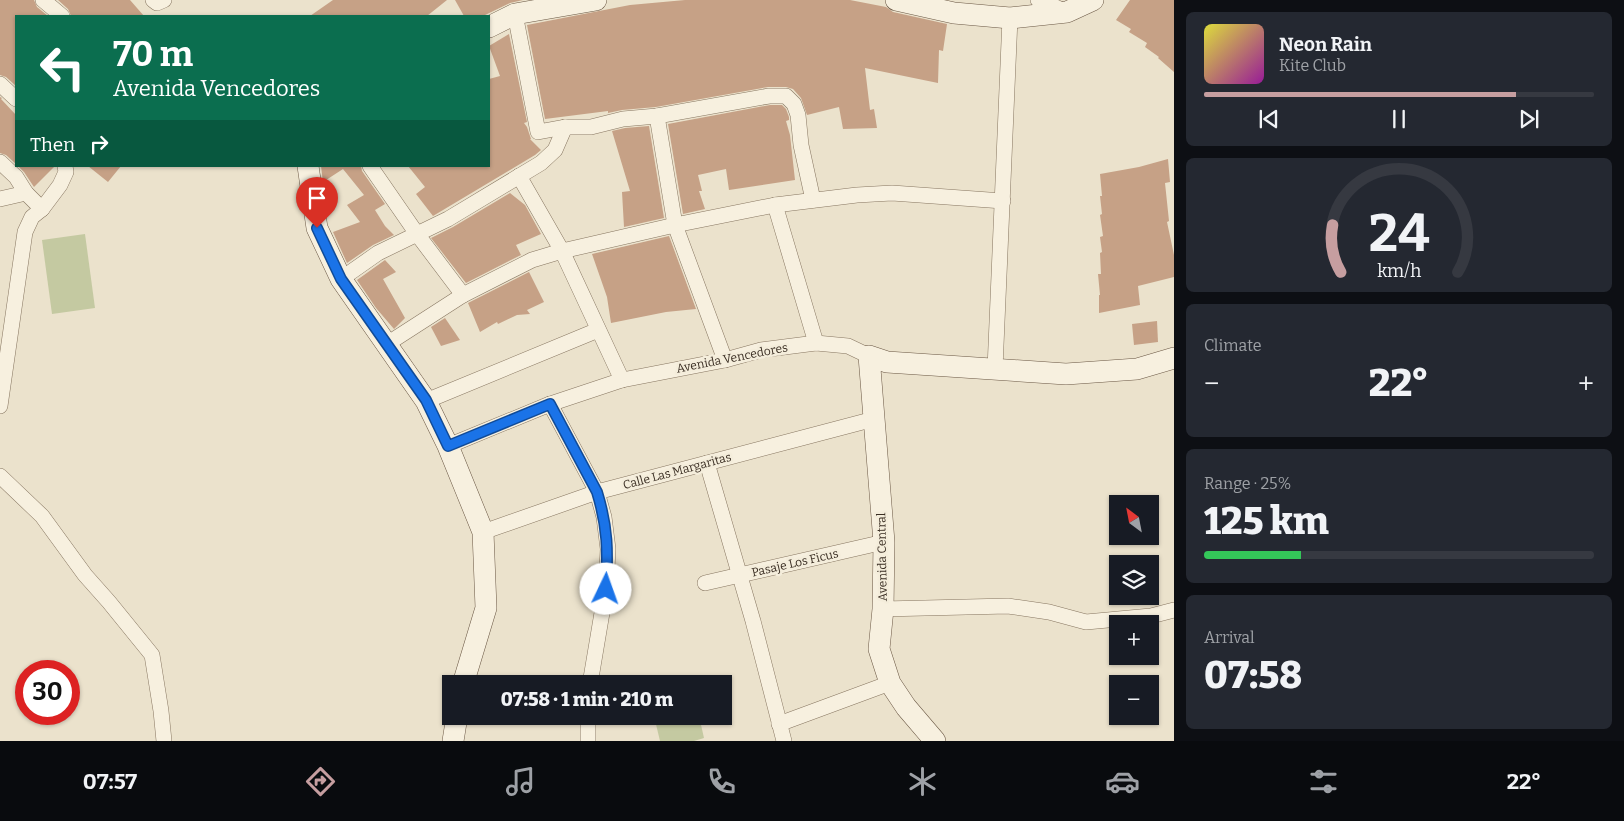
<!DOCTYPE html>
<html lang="en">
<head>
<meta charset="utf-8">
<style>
	body { margin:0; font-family:Bitter,serif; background:#242831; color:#f1f3f6; height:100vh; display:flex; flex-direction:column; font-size:19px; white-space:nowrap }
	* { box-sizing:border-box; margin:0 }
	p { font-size:16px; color:#9ea1a6 }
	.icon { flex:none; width:28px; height:28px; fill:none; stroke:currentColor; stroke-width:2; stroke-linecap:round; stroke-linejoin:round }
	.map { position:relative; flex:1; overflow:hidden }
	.drawer { display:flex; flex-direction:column; gap:12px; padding:12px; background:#0d0f14; width:450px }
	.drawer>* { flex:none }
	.top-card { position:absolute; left:15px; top:15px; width:475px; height:152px; border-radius:0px; box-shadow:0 1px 4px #0004; background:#0b6e4f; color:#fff; overflow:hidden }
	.needle { width:32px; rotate:328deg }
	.controls { position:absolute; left:1109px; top:495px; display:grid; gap:10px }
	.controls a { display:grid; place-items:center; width:50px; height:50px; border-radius:0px; background:#171b24; box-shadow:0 1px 4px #0004; font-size:25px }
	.speed { position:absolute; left:15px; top:660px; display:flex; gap:10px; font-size:25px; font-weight:700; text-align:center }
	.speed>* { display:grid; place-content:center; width:65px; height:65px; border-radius:50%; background:#171b24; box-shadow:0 1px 4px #0004; line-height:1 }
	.speed .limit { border:8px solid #d22; background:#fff; color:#111 }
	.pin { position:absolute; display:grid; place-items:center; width:42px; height:42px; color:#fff; margin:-51px -21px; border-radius:50% 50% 50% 0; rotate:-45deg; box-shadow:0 0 5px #0007 }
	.pin .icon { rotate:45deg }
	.me { position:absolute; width:55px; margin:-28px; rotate:3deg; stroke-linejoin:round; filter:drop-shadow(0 0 4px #0008) }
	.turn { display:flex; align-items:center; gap:18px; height:105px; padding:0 15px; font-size:22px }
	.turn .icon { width:65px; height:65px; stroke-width:2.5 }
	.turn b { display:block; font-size:35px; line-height:42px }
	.then { display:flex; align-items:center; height:48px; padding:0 15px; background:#0003; gap:10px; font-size:19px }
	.big { font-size:38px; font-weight:800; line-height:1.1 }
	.drawer .tile { flex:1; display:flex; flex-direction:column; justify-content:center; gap:8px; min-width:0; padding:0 18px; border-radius:8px; background:#242831 }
	.drawer .dial { align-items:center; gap:0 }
	.dial svg { height:130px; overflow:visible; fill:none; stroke:#363941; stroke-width:7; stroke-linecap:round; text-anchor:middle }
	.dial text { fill:#f1f3f6; stroke:none }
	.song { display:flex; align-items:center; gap:15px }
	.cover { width:60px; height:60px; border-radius:8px; background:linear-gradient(135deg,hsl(60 70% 55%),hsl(300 70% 35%)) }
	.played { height:5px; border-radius:2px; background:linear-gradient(90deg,#c69ea0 80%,#363941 80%) }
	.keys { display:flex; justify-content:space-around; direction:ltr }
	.heat { display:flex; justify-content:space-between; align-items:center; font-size:28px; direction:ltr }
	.charge { height:8px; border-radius:4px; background:linear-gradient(90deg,#34c759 25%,#363941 0) }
	.trip { position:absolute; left:442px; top:675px; width:290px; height:50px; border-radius:0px; background:#171b24; box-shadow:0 1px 4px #0004; font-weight:800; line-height:50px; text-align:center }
	.menu { display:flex; height:80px; justify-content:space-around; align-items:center; background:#090b0e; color:#9ea1a6 }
	.menu .icon { width:35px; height:35px }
	.menu .current { color:#c69ea0 }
	.menu b { font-size:22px; color:#f1f3f6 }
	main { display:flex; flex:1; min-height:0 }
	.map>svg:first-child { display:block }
	.green { fill:#c4c9a1 }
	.building { fill:#c6a186 }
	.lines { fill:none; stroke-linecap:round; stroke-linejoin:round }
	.street-casing { stroke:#877661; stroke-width:16 }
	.secondary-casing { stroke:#6a5744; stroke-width:22 }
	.street { stroke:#f7f0df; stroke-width:15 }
	.secondary { stroke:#f7f0df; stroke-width:21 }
	.route-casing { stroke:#114b97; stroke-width:12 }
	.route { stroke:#1a73e8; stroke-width:9 }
	.labels { text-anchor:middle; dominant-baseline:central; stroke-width:5; stroke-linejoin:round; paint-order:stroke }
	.street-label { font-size:12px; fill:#3a2e23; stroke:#f4eddb }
</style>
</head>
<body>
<main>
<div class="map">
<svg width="1174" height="741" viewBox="0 0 1174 741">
	<rect width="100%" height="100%" fill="#ebe2cc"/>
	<g class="green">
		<polygon points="85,234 95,308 52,314 42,240"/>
		<polygon points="654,716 699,716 704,738 694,741 660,741"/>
	</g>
	<g class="building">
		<polygon points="0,0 34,0 37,7 48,16 16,16 16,86 6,77 0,75"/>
		<polygon points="58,0 130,0 144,16 71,16 68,9"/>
		<polygon points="333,0 447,0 427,16 310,16"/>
		<polygon points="455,0 523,0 510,3 483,16 464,16"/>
		<polygon points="685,0 850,0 886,7 893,12 947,24 943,51 939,50 938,83 865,68 870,110 874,109 877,128 843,129 839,107 807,115 801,98 793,89 786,87 768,87 656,107 622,110 608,113 608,111 545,119 527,25 630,5"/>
		<polygon points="1130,0 1174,0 1174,72 1158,58 1159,57 1145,47 1147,43 1129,32 1131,29 1116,20"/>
		<polygon points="509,34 527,122 524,123 527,127 531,139 530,139 541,150 535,155 433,216 416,194 425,187 408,166 489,166 489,79 500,76 489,46"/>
		<polygon points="0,97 2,98 1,99 16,115 16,164 6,155 0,153"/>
		<polygon points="770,105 782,105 786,109 789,117 789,120 786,121 790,135 795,180 729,190 726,169 698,175 702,191 699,191 705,209 683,214 668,124"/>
		<polygon points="649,126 664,218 624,227 622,192 630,191 612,131 625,128"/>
		<polygon points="1168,159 1170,182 1165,183 1169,221 1167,222 1174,255 1174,277 1138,286 1140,305 1099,313 1099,295 1100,295 1098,274 1101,274 1100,253 1102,252 1100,237 1103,236 1100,215 1102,214 1100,196 1102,196 1100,174 1139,167"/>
		<polygon points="18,166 55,166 34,187 24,172"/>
		<polygon points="88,166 121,166 108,182"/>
		<polygon points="321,166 361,166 362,171 385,204 375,210 385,226 394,235 373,245 347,263 333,232 360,222 347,205 364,195 343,169 323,182"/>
		<polygon points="510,193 525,205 541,234 516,245 521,255 466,283 431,238 453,227"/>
		<polygon points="669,236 696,309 666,312 611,323 607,297 592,254"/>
		<polygon points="385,260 396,272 383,279 405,318 394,329 376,308 357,280"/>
		<polygon points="529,272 544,302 527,310 530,314 517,315 498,324 497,322 480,332 468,303"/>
		<polygon points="445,318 460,340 441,346 431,327"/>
		<polygon points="1157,321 1158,342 1134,345 1132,324"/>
	</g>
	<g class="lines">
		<defs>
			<g id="street">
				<polyline points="43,0 62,16"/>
				<polyline points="153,0 157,3 164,0"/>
				<polyline points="1038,0 1047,3 1066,12"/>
				<polyline points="515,14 538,132 565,127 591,127 623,119 657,116 769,96 786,96 794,104 798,115 801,145 813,200"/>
				<polyline points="0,84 16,99"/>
				<polyline points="657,116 675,225 725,360"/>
				<polyline points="0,162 16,177 26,193"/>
				<polyline points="370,166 417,234 463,295"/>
				<polyline points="519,176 562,251 622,380"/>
				<polyline points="0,199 26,193 42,209"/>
				<polyline points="775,205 816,343"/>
				<polyline points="341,279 378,253 448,219 541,163 555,150 565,127"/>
				<polyline points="387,344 463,295 532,260 562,251 675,225 775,205 857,195 892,193 1003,201"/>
				<polyline points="995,369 1010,18"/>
				<polyline points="426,401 598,330"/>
				<polyline points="550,404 597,492 604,517 608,549 606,589 590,684"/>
				<polyline points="0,406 25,232 32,217 42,209 60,185 66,172 65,166"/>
				<polyline points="448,446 550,404 622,380 725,360 761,350 816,343 848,346 869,356"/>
				<polyline points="707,463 753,621 784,741"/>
				<polyline points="0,476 42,516 85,575 109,602 152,655 161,711 164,741"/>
				<polyline points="483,532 597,492 874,419"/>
				<polyline points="705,583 884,542"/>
				<polyline points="883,609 1008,606 1049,612 1086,622 1151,616 1174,610"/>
				<polyline points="779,724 890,683"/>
				<polyline points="588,741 588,716"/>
			</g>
			<g id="secondary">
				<polyline points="896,0 954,13 1010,18 1067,12 1093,0"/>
				<polyline points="489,27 515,14 596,0"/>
				<polyline points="308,166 317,228 341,279 426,401 448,446 483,532 486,608 463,684"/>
				<polyline points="453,741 457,716"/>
				<polyline points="935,741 906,707 890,683 879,649 883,609 884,542 869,356 887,362 1066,374 1137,369 1174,358"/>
			</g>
		</defs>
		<use href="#street" class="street-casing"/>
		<use href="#secondary" class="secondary-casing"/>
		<use href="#street" class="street"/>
		<use href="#secondary" class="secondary"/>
	</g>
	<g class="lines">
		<defs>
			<path id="route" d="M317,228L341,279L426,400L448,446L550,404L597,492C608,528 608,551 606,589"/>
		</defs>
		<use href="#route" class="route-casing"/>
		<use href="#route" class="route"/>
	</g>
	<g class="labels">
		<g class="street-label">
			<text transform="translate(732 358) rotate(-11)">Avenida Vencedores</text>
			<text transform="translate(677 471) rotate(-15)">Calle Las Margaritas</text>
			<text transform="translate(882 557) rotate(-91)">Avenida Central</text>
			<text transform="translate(795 563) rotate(-13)">Pasaje Los Ficus</text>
		</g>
	</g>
</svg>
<div class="controls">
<a><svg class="needle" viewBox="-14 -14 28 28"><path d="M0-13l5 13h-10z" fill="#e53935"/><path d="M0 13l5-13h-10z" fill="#9ea1a6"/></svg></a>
<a><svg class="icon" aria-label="layers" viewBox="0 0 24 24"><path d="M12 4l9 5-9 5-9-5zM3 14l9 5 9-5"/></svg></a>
<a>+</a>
<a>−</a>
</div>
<div class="speed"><div class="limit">30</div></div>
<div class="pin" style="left:317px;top:228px;background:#d93025"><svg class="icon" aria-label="arrive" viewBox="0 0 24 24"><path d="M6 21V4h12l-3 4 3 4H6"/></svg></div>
<svg class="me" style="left:606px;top:589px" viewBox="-20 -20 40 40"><circle r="19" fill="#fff"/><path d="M0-13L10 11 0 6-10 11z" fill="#1a73e8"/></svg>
<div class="trip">07:58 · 1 min · 210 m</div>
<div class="top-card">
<div class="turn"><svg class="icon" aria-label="left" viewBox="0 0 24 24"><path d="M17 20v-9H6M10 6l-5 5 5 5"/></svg><div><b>70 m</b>Avenida Vencedores</div></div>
<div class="then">Then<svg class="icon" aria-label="right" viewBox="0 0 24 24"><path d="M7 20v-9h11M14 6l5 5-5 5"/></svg></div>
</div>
</div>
<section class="drawer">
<div class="tile">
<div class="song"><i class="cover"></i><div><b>Neon Rain</b><p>Kite Club</p></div></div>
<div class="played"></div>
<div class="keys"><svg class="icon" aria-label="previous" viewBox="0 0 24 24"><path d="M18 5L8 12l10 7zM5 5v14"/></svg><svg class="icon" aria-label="pause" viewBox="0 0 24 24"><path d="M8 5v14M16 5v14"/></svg><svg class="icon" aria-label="next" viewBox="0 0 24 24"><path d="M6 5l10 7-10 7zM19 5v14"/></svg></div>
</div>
<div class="tile dial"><svg viewBox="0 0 100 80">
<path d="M14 69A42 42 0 1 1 86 69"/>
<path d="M14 69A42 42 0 0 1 9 40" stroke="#c69ea0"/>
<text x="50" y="56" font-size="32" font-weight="700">24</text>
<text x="50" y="72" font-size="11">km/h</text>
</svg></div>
<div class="tile"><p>Climate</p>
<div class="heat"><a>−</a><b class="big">22°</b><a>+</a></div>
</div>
<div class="tile"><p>Range · 25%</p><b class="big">125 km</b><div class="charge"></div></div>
<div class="tile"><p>Arrival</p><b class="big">07:58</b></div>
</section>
</main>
<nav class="menu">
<b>07:57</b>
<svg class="icon current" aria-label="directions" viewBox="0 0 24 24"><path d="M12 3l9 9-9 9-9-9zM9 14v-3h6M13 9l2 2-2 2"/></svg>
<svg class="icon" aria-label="music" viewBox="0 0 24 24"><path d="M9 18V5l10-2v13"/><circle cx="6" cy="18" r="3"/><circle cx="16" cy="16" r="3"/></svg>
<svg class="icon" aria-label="phone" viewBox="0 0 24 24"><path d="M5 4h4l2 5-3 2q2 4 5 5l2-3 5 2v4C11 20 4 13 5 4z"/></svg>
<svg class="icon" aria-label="climate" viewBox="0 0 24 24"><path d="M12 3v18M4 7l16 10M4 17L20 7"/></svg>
<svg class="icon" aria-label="car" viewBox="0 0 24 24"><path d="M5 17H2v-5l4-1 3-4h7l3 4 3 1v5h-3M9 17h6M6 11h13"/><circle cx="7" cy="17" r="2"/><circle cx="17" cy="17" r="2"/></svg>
<svg class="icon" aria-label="filters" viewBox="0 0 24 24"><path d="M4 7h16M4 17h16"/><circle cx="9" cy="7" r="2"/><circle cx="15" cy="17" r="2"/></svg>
<b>22°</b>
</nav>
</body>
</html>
